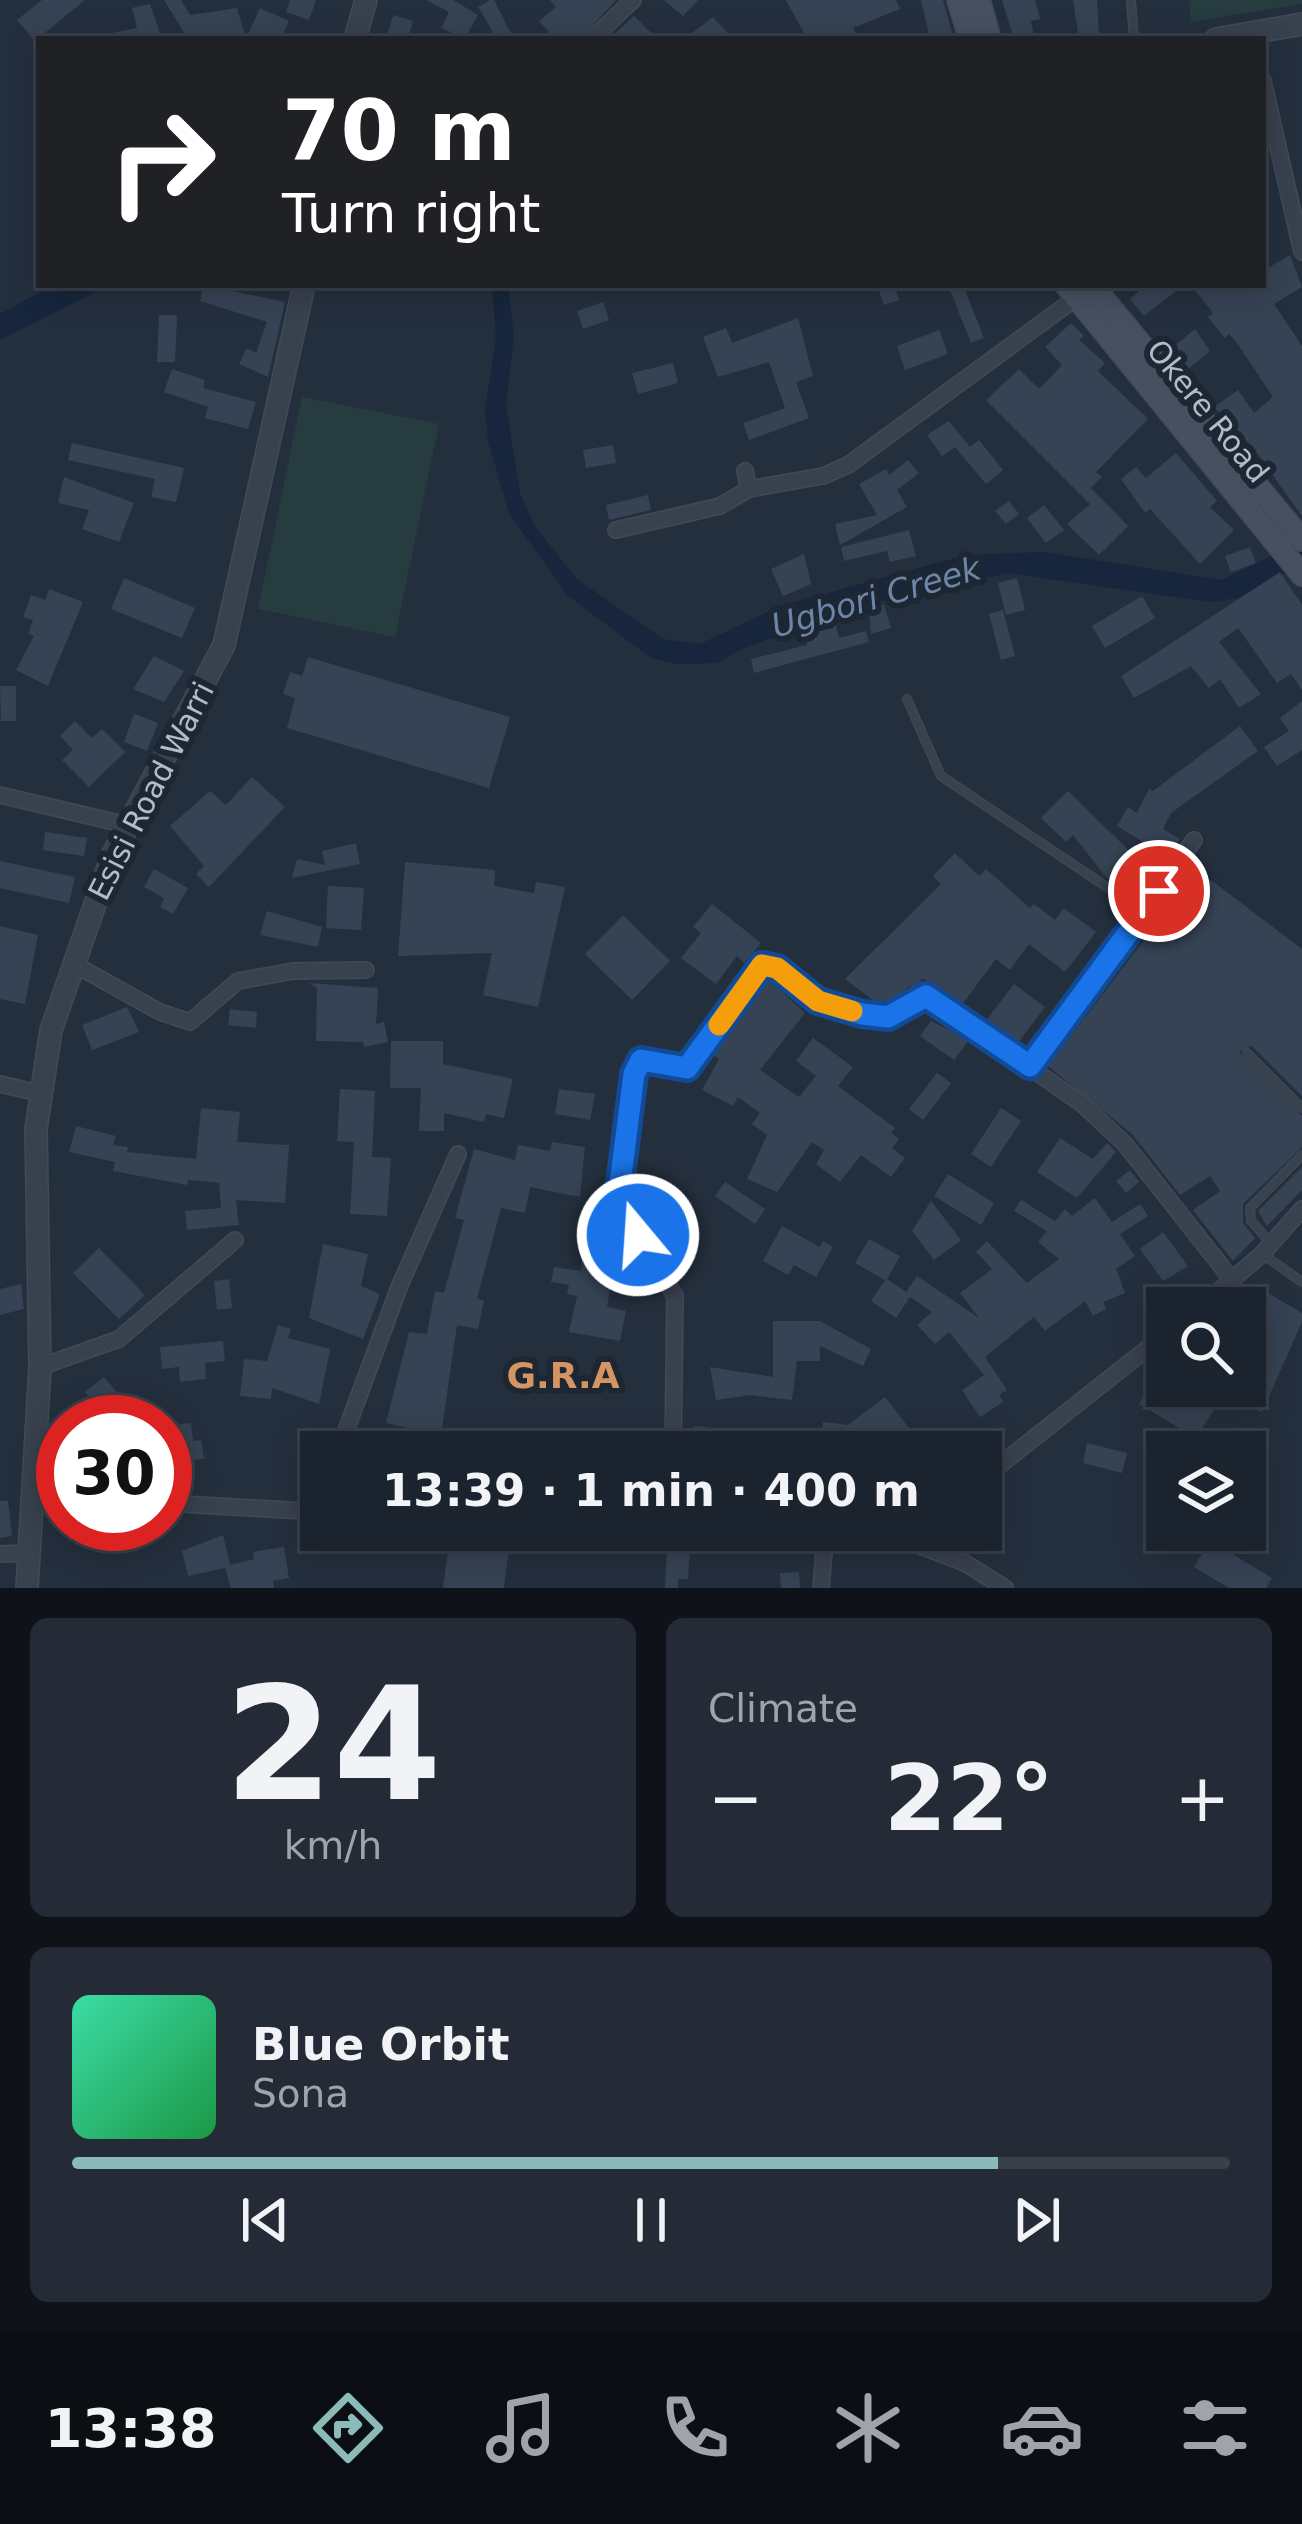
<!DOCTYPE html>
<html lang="en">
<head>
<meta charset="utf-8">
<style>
	body { margin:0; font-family:"DejaVu Sans",sans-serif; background:#242b36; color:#f1f3f6; height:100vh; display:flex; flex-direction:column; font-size:45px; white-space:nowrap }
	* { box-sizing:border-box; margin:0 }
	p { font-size:39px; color:#a0a4aa }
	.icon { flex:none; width:66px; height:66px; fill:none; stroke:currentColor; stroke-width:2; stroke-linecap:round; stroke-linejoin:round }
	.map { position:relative; height:1588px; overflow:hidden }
	.panel { display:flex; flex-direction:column; gap:30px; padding:30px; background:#0f1319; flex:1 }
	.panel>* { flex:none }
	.hud { position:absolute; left:36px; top:36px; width:1230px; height:252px; border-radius:0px; box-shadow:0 6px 30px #0003,0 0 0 3px #39404a; background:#202124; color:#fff; overflow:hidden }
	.buttons { position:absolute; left:1146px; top:1287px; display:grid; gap:24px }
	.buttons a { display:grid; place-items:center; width:120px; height:120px; border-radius:0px; background:#1b232e; box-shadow:0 6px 30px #0003,0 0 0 3px #39404a; font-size:60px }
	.speed { position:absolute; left:36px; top:1395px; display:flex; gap:24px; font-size:60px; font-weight:700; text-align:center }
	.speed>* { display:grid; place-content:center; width:156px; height:156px; border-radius:50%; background:#1b232e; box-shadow:0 6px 30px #0003,0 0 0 3px #39404a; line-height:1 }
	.speed .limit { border:18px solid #d22; background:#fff; color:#111 }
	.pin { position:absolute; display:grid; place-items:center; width:102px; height:102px; color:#fff; margin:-51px; border:6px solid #fff; border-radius:50%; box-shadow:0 3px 12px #0007 }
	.me { position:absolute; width:132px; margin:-66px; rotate:342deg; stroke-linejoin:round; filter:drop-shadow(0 0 9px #0008) }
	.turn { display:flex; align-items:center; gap:42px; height:252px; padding:0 48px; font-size:54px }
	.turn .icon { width:156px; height:156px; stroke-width:2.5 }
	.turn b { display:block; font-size:84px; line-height:102px }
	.big { font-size:90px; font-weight:600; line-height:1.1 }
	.panel .card { flex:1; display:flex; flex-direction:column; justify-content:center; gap:18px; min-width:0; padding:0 42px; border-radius:18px; background:#242b36 }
	.panel .dial { align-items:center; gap:0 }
	.dial b { font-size:156px; line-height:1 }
	.song { display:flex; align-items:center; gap:36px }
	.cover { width:144px; height:144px; border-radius:18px; background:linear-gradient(135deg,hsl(160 70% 55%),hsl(140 70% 35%)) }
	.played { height:12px; border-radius:6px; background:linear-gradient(90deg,#8bbbb9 80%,#39404a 80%) }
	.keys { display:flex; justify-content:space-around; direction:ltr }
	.heat { display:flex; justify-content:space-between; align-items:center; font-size:66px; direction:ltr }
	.panel .tiles { flex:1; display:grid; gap:30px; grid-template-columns:1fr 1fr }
	.card:last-child { grid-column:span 2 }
	.trip { position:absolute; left:300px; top:1431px; width:702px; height:120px; border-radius:0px; background:#1b232e; box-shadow:0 6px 30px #0003,0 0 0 3px #39404a; font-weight:600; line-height:120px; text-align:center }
	.dock { display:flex; height:192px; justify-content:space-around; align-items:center; background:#0b0e12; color:#a0a4aa }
	.dock .icon { width:84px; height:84px }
	.dock .selected { color:#8bbbb9 }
	.dock b { font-size:54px; color:#f1f3f6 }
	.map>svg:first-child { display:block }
	.green { fill:#263c3f }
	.water { fill:#17263c }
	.building { fill:#364354 }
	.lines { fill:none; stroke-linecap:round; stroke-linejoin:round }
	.service-casing { stroke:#414a57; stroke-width:10 }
	.minor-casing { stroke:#414a57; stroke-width:18 }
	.tertiary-casing { stroke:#414a57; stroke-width:24 }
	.secondary-casing { stroke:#414a57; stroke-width:24 }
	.service { stroke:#38414e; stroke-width:8 }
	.minor { stroke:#38414e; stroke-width:15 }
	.tertiary { stroke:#38414e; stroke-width:21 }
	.secondary { stroke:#465061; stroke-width:21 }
	.route-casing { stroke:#114b97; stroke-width:30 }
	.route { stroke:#1a73e8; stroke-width:21 }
	.slow { stroke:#f59e0b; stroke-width:21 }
	.labels { text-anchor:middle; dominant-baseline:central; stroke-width:12; stroke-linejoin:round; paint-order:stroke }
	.street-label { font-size:30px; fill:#b4bcc9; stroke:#1d2633 }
	.water-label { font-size:33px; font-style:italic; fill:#6d86a8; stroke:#1d2633 }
	.quarter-label { font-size:36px; font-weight:bold; fill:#d59563; stroke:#1d2633 }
</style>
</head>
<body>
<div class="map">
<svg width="1302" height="1588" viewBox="0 0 1302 1588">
	<rect width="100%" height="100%" fill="#242f3e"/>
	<g class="green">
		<polygon points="1189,0 1302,0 1302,4 1191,22"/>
		<polygon points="302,397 439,424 395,637 258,609"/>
	</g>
	<g class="water">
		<polygon points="53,285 109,285 0,340 0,314"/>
		<polygon points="492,285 508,285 514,336 506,404 520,493 536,528 578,580 663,639 700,644 780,606 966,555 1045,552 1221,580 1302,541 1302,564 1238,598 1210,602 1008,573 864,605 744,648 718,663 676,664 651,658 567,595 509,513 488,441 485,410 496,337"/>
	</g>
	<g class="building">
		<polygon points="42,0 85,0 35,41 17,20"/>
		<polygon points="164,0 181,0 190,15 237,8 246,38 260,8 289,21 281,39 188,39"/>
		<polygon points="290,0 316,0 309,20 286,12"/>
		<polygon points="426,0 453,0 478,15 465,39 441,28 449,12"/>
		<polygon points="490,0 494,0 514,39 497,39 478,7"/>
		<polygon points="550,0 616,0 580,39 555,39 539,21 556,7"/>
		<polygon points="664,0 698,0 683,16"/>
		<polygon points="786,0 896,0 900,9 853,28 859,39 807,39"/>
		<polygon points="921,0 943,0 954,39 930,39"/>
		<polygon points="1002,0 1035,0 1040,19 1031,21 1035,39 1014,39"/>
		<polygon points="1073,0 1097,0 1099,39 1079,39"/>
		<polygon points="150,4 162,39 113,39 112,33 137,28 132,8"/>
		<polygon points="393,15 413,21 408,39 386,39"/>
		<polygon points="634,16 657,39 609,39"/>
		<polygon points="713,17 733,39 684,39 704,24"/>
		<polygon points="1290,255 1302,287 1274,304 1302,346 1302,516 1254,449 1214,407 1238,390 1254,413 1273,397 1235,340 1229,334 1225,338 1208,317 1213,313 1191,285 1263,285 1263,271"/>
		<polygon points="204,285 285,302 268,377 239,364 247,348 256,353 267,322 200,301"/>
		<polygon points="877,285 894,285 899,300 884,305"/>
		<polygon points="948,285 963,285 984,338 971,343"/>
		<polygon points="1147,285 1184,285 1144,316 1130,299"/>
		<polygon points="603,302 609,320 583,329 577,311"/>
		<polygon points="159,315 177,315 175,362 157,362"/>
		<polygon points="798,318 813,376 796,382 809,418 749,440 743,423 785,408 769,362 718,377 703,337 726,328 732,343"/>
		<polygon points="1071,323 1084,336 1079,340 1105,363 1098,371 1148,419 1096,472 1102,477 1091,488 1128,526 1099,555 1067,524 1090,504 986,400 1019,369 1039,389 1062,365 1045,347"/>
		<polygon points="1195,329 1210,351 1188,369 1171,349"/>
		<polygon points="939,330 948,354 905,370 897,346"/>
		<polygon points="673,363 678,383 638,394 632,373"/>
		<polygon points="172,369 205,380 203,388 256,402 248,429 205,418 208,407 164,392"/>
		<polygon points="949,421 970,447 979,440 1003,470 986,484 955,447 942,456 927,435"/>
		<polygon points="72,443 184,468 176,502 151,497 155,479 68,460"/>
		<polygon points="613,445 616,463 586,468 583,450"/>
		<polygon points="1176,453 1217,501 1210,507 1234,530 1200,564 1150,509 1145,513 1121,479 1136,467 1146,478"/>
		<polygon points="908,460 919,473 897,490 907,507 840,545 835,524 877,515 859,484 886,469 889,475"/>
		<polygon points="64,477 134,503 119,542 82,529 89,510 58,503"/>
		<polygon points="648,495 651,510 609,520 606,505"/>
		<polygon points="1009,501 1019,514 1006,524 995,511"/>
		<polygon points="1044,505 1064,530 1046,543 1027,518"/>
		<polygon points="909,530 916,556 890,562 887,551 844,561 841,547"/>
		<polygon points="1250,547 1256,563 1231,572 1225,556"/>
		<polygon points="804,554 811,584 783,596 771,569"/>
		<polygon points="1280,572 1302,605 1302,690 1291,674 1277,683 1238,628 1219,642 1261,694 1239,708 1220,679 1209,688 1191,666 1134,698 1121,676"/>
		<polygon points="124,578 195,608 182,638 111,609"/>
		<polygon points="1017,578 1025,610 1006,615 998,583"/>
		<polygon points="49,589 83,602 48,686 16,670 34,636 28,634 33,620 23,617 31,595 45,600"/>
		<polygon points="1142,596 1155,618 1105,648 1092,626"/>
		<polygon points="884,605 891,628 871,634 869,608"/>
		<polygon points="1003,610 1015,656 1001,660 989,614"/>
		<polygon points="835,621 839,638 866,631 869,642 754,673 751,659 807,645 803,628"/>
		<polygon points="154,656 184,671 164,702 133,689"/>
		<polygon points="308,657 510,717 489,788 287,728 295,698 283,694 290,672 302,676"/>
		<polygon points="0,686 16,686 16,721 1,721"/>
		<polygon points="1302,701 1302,750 1277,766 1264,747 1289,731 1280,718"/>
		<polygon points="134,714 158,723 147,751 124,742"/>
		<polygon points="75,721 92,738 102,729 125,752 89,787 62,760 73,750 60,736"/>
		<polygon points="1240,726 1258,751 1171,813 1163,829 1180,839 1167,857 1117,826 1128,807 1137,813 1149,789 1153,791"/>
		<polygon points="252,777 285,807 209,887 196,874 204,866 170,826 210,791 226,805"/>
		<polygon points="1068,791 1154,875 1134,896 1106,877 1073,835 1066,842 1041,818"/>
		<polygon points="45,832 87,838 84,856 43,850"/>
		<polygon points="356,843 360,864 292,878 297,859 325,865 322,851"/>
		<polygon points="955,853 979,876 986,869 1030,908 1034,904 1055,920 1064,908 1096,932 1065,972 1029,944 1010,970 996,959 961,1006 923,978 915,988 909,986 901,996 878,1004 845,979 941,884 933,876"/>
		<polygon points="0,861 75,877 69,903 0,888"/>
		<polygon points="405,862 495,870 494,886 534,893 536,882 565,887 538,1007 483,995 492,953 398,956"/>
		<polygon points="154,869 188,888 173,914 160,907 164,898 144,887"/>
		<polygon points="1211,880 1302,949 1302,1096 1252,1046 1239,1052 1302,1116 1302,1147 1243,1204 1243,1223 1255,1238 1233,1261 1193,1210 1220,1191 1210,1176 1180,1195 1133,1135 1048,1066 1173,902 1187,913"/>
		<polygon points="328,886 364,888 361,930 326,928"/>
		<polygon points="712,904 761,943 744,963 737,956 716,984 681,958 701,933 693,927"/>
		<polygon points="267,911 322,927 318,947 260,935"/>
		<polygon points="623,915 670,961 632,1000 585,954"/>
		<polygon points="0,926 38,935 25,1004 0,999"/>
		<polygon points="767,978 805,1013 760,1070 799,1097 816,1076 796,1061 813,1038 853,1067 838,1086 895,1128 891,1133 899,1139 892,1148 905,1158 891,1177 861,1155 840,1182 816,1164 824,1150 812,1142 777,1192 747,1179 767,1135 752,1124 760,1113 738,1097 733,1106 702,1090 719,1059 714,1056"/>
		<polygon points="309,983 378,988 376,1024 384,1022 388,1042 364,1047 363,1042 316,1041 317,988"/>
		<polygon points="1014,984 1045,1007 1017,1044 985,1022"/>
		<polygon points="127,1007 139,1032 92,1050 82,1025"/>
		<polygon points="230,1009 257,1012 256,1028 228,1025"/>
		<polygon points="931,1021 969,1040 954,1060 920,1036"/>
		<polygon points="391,1041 443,1041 443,1064 513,1079 504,1118 486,1114 484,1122 444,1113 444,1131 419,1131 421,1088 390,1088"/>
		<polygon points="937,1073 951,1083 923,1120 909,1109"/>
		<polygon points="340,1089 375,1091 372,1157 391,1158 387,1216 350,1214 354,1142 337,1141"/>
		<polygon points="559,1089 595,1094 590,1120 555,1114"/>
		<polygon points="201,1108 240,1112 237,1142 289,1145 285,1203 236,1200 239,1225 187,1230 185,1211 221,1208 219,1183 188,1180 187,1185 113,1171 115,1162 69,1152 76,1126 116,1136 113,1145 128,1147 127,1152 196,1159"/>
		<polygon points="1001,1108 1021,1121 991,1167 971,1154"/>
		<polygon points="1060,1138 1093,1159 1107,1143 1116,1152 1077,1198 1037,1172"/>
		<polygon points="552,1142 585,1147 580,1197 530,1187 525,1213 501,1208 477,1299 484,1300 478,1329 457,1325 441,1435 386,1423 409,1332 427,1334 435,1291 444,1293 464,1220 455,1218 474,1149 515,1160 518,1145 550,1151"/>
		<polygon points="1302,1167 1302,1190 1267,1226 1258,1211"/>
		<polygon points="1130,1170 1139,1182 1126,1193 1116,1181"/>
		<polygon points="948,1174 994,1203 981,1225 934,1196"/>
		<polygon points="725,1182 765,1209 755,1224 715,1196"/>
		<polygon points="1095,1198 1112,1222 1140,1204 1148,1216 1120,1234 1135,1256 1116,1269 1125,1293 1103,1302 1106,1309 1093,1316 1085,1301 1045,1331 1034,1317 985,1357 1007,1390 999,1395 1003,1402 980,1417 962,1390 984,1375 949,1332 935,1344 917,1325 932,1312 910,1297 896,1318 871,1301 885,1280 855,1263 869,1239 900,1256 887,1279 906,1292 917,1276 979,1318 960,1293 992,1269 976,1252 987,1241 1027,1283 1059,1259 1038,1242 1047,1231 1014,1211 1021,1200 1055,1221 1065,1209 1072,1216"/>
		<polygon points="931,1201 961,1240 934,1260 912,1231"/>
		<polygon points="782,1226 820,1247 823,1241 833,1247 816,1277 794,1265 788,1275 763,1261"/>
		<polygon points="1163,1232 1188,1266 1163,1281 1140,1249"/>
		<polygon points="323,1244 368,1254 361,1286 380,1294 363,1339 309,1318"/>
		<polygon points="99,1248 145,1295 119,1319 73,1273"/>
		<polygon points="582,1261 614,1266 607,1307 626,1311 620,1341 569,1332 577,1296 567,1294 569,1285 551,1282 554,1267 581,1271"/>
		<polygon points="229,1279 232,1308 217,1310 214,1281"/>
		<polygon points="21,1284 24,1309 0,1315 0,1289"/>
		<polygon points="1266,1292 1302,1313 1302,1322 1262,1412 1223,1395 1196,1438 1139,1404 1149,1386 1186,1408 1199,1386 1245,1386 1245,1311"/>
		<polygon points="773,1321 820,1321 871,1349 863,1366 820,1346 820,1361 797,1361 792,1400 750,1395 716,1400 710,1367 773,1377"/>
		<polygon points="278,1325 291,1329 288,1338 330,1349 319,1404 272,1388 271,1399 240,1396 244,1359 267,1361"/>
		<polygon points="223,1341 225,1361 205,1363 206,1379 180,1382 179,1367 162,1369 160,1347"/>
		<polygon points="104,1377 128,1406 119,1414 125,1422 96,1422 90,1414 98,1407 85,1392"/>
		<polygon points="885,1397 928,1452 876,1452 856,1427 853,1452 820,1450 823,1422 848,1425"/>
		<polygon points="191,1423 193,1441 201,1440 204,1459 190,1460 191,1468 172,1470 165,1426"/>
		<polygon points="694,1426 730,1430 728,1452 699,1452"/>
		<polygon points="1087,1443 1127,1453 1122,1473 1083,1463"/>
		<polygon points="1245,1482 1263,1493 1245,1522"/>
		<polygon points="0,1501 8,1501 12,1536 0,1538"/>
		<polygon points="1217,1530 1240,1530 1227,1551 1272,1578 1266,1588 1229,1588 1194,1567"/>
		<polygon points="223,1535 230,1565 254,1559 253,1552 284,1547 289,1578 273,1581 274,1588 231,1588 225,1568 188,1576 182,1551"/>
		<polygon points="449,1542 509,1548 504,1588 443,1588"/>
		<polygon points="667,1549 690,1550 688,1579 678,1579 678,1588 665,1588"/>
		<polygon points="799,1572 800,1588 781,1588 780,1573"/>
	</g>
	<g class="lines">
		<defs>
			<g id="service">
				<polyline points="1131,0 1134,39"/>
				<polyline points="907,699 941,776 1141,910"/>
				<polyline points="1247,1053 1302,1108"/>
				<polyline points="1271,1243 1251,1221 1250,1208 1302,1155"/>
				<polyline points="1264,1255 1302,1282"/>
			</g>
			<g id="minor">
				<polyline points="592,39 633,0"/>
				<polyline points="1263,81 1302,252"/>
				<polyline points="745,471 749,489 823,476 848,465 1076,298"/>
				<polyline points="616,530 720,506 749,489"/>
				<polyline points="0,795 127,825"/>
				<polyline points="72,963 160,1012 190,1022 238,981 293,971 366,970"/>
				<polyline points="1030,1066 1194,840"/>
				<polyline points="0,1084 39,1093"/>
				<polyline points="1199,1308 1262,1254 1302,1209"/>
				<polyline points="40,1367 119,1339 235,1240"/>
				<polyline points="338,1452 400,1285 458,1154"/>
				<polyline points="673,1452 675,1296 628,1219 620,1184 629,1091 641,1060 687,1068 762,965 777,968 818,1001 862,1014 888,1017 926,996 1081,1103 1125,1144 1233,1281"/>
				<polyline points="981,1480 1167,1333"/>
				<polyline points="36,1494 63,1496"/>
				<polyline points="165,1503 321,1512"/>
				<path d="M614,1530C679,1532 870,1558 918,1530"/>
				<polyline points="902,1539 965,1563 1005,1588"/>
				<polyline points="0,1554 30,1553"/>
				<polyline points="821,1588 825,1541"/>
			</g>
			<g id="tertiary">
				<polyline points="355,39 366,0"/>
				<polyline points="1216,39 1302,24"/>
				<polyline points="27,1588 40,1367 36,1129 51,1030 112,856 224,645 304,285"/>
			</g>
			<g id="secondary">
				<polyline points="958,0 970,39"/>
				<polyline points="979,0 990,39"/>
				<polyline points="1066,285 1302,575"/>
				<polyline points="1092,285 1302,540"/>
			</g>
		</defs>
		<use href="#service" class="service-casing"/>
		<use href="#minor" class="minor-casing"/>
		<use href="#tertiary" class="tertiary-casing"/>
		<use href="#secondary" class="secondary-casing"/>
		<use href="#service" class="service"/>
		<use href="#minor" class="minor"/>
		<use href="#tertiary" class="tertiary"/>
		<use href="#secondary" class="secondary"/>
	</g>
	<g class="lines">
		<defs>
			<polyline id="route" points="638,1235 620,1184 634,1074 641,1060 687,1068 762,965 777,968 818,1001 862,1014 888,1017 926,996 1030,1066 1159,891"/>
		</defs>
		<use href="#route" class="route-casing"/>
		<use href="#route" class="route"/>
		<polyline class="slow" points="719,1025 762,965 777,968 818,1001 852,1011"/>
	</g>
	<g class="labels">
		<g class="street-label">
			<text transform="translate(1208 411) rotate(51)">Okere Road</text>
			<text transform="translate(151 791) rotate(-63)">Esisi Road Warri</text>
		</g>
		<g class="water-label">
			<text transform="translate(876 597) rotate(-16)">Ugbori Creek</text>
		</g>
		<g class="quarter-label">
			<text x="563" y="1375">G.R.A</text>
		</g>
	</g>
</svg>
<div class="buttons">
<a><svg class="icon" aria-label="search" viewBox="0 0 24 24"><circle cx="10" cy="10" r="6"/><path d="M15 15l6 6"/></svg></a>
<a><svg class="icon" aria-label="layers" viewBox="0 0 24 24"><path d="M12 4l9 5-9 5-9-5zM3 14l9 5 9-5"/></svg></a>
</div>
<div class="speed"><div class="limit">30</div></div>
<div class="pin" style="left:1159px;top:891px;background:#d93025"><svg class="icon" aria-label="arrive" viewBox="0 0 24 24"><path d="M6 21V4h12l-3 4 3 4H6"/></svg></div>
<svg class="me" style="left:638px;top:1235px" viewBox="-20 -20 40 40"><circle r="17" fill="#1a73e8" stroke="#fff" stroke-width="3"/><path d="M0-11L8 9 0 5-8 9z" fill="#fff"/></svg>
<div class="trip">13:39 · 1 min · 400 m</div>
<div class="hud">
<div class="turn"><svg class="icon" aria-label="right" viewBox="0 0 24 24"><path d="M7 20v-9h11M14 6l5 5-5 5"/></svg><div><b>70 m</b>Turn right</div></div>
</div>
</div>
<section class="panel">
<div class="tiles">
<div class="card dial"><b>24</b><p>km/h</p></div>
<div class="card"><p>Climate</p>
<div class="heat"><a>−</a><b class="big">22°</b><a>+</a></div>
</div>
<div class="card">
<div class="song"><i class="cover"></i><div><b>Blue Orbit</b><p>Sona</p></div></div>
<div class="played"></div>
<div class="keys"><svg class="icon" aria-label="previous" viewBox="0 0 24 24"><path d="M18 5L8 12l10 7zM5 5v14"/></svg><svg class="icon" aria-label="pause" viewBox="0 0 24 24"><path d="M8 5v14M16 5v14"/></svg><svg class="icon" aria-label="next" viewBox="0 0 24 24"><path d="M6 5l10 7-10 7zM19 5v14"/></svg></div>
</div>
</div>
</section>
<nav class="dock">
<b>13:38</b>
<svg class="icon selected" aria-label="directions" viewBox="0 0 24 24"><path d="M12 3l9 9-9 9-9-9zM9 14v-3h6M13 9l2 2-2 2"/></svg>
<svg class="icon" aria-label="music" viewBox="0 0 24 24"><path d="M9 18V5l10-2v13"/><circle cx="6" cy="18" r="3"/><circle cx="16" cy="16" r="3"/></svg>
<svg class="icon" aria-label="phone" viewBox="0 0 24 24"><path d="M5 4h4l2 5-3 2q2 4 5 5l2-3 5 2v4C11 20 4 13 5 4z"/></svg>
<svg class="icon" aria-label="climate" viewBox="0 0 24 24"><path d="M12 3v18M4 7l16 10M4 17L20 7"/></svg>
<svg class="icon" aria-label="car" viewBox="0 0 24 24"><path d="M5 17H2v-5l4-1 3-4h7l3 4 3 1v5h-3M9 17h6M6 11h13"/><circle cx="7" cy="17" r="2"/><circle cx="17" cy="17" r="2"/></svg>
<svg class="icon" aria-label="filters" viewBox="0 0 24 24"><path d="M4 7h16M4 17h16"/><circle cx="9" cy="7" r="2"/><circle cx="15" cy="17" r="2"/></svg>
</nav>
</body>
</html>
